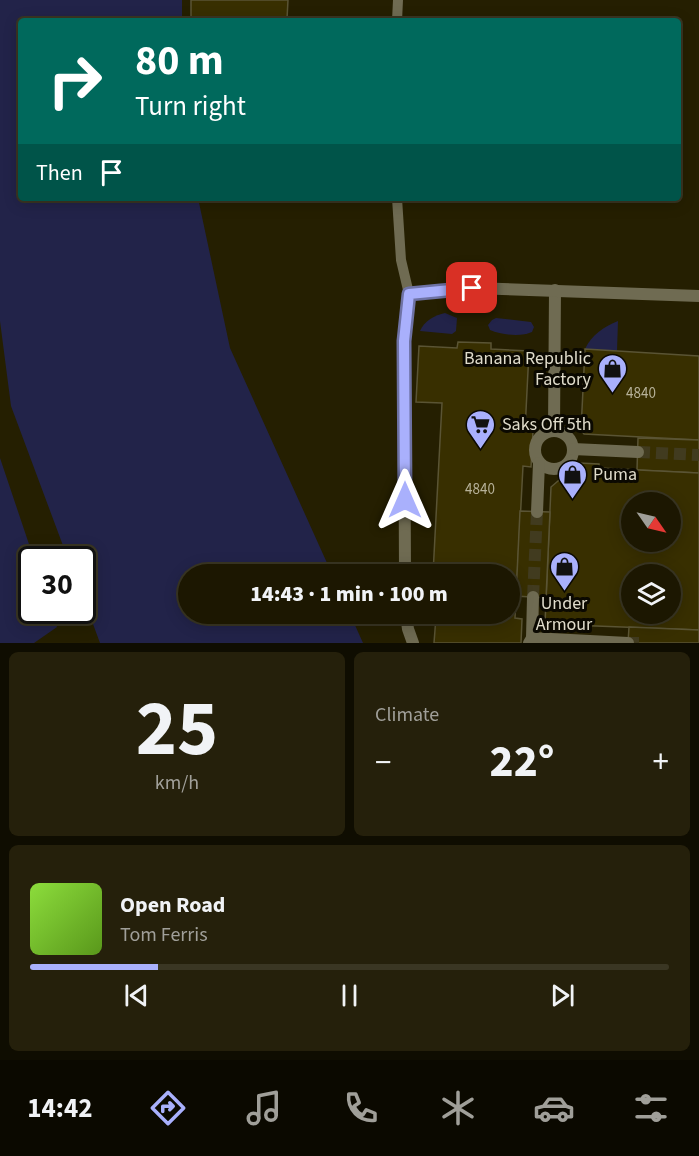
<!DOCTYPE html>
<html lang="en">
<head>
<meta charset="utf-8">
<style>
	body { margin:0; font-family:"Source Sans 3",sans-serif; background:#25200b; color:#f1f3f6; height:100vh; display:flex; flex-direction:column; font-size:22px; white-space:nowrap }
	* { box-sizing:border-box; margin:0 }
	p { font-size:20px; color:#a09f99 }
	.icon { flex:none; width:33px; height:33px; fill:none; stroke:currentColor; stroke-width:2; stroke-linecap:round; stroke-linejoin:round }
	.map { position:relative; height:643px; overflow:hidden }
	.details { display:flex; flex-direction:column; gap:9px; padding:9px; background:#0f0d01; flex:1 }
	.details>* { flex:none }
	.hud { position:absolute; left:18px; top:18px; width:663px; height:183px; border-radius:6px; box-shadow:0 3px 15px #0003,0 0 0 2px #3a3623; background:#00695c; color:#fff; overflow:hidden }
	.needle { width:39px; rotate:124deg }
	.tools { position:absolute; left:621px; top:492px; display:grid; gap:12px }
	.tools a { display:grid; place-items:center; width:60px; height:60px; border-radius:50%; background:#1c1701; box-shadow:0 3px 15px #0003,0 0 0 2px #3a3623; font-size:30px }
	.speed { position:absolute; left:18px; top:546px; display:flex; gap:12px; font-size:30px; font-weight:700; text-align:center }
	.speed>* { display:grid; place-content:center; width:78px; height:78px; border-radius:50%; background:#1c1701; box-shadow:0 3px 15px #0003,0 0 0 2px #3a3623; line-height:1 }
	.speed .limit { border:3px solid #111; border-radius:9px; background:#fff; color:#111 }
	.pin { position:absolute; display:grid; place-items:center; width:51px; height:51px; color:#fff; margin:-26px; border-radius:12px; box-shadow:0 3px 9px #0006 }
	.me { position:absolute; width:66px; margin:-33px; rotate:0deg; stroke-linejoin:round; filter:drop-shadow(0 0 4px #0008) }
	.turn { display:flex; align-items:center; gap:21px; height:126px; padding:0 18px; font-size:27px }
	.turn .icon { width:78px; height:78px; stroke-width:2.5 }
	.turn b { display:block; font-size:42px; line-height:51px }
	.then { display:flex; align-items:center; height:57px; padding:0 18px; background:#0003; gap:12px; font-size:22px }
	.big { font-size:45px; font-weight:800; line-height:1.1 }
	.details .widget { flex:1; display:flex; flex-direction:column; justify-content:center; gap:9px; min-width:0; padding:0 21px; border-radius:9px; background:#25200b }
	.details .dial { align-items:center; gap:0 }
	.dial b { font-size:78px; line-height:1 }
	.song { display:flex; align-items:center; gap:18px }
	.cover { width:72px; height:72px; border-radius:9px; background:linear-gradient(135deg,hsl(90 70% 55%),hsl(90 70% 35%)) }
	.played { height:6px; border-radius:3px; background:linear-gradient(90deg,#a9b0fc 20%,#3a3623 20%) }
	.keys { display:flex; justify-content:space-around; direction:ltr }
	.heat { display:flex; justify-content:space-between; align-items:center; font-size:33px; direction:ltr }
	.details .tiles { flex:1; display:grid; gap:9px; grid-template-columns:1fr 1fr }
	.widget:last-child { grid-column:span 2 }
	.trip { position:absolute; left:178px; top:564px; width:342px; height:60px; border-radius:30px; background:#1c1701; box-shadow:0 3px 15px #0003,0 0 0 2px #3a3623; font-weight:800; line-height:60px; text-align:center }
	.menu { display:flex; height:96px; justify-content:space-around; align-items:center; background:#0b0900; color:#a09f99 }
	.menu .icon { width:42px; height:42px }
	.menu .selected { color:#a9b0fc }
	.menu b { font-size:27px; color:#f1f3f6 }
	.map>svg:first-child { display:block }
	.green { fill:#222349 }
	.building { fill:#382f00; stroke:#5a5434; stroke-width:1.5; fill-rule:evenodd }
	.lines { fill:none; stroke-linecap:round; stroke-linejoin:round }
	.pedestrian-tunnel { stroke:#413b1f; stroke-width:12; stroke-dasharray:12 6; stroke-linecap:butt }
	.service { stroke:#6f6b52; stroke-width:10 }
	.pedestrian { stroke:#6f6b52; stroke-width:12 }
	.minor { stroke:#6f6b52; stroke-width:12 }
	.route-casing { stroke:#6e72a4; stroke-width:15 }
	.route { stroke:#a9b0fc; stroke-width:10 }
	.labels { text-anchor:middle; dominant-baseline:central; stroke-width:6; stroke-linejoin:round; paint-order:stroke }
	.number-label { font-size:15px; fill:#b6b198 }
	.poi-label { font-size:18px; fill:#e0dccb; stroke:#0b0901; text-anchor:start }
</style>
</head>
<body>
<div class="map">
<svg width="699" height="643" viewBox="0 0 699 643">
	<rect width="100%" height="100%" fill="#251f01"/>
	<g class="green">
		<polygon points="0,0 182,0 182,21 21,21 21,198 198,198 230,348 332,574 189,574 189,614 350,614 363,643 100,643 83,597 82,560 68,559 11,406 0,321"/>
		<path d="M445,313L457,318L456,331L452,334L420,331C424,321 435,315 445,313Z"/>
		<path d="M496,318L531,322L534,327L532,332C521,337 502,335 490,330L488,325L492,320Z"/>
		<path d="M618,321L617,351L585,349C592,334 604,327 618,321Z"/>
		<polygon points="0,458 34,559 32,560 32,610 51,611 57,627 34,643 0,643"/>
	</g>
	<g class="building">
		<polygon points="191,0 288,0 287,19 291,21 191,21"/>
		<polygon points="458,342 491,343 491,349 529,351 525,431 533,431 531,467 523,466 515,618 522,619 521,643 434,643 436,617 431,617 431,614 510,614 510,574 433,574 442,403 416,402 419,346 457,348"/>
		<polygon points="585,349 699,356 699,440 584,434 581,430"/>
		<polygon points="638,438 699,440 699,473 637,470"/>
		<path d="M579,463L599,464V468L699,473V630L545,624L551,487ZM632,502H670V542H632ZM632,574H670V614H632Z"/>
		<polygon points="520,511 550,512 546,598 516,596"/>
		<polygon points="629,627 699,630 699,643 628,643"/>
	</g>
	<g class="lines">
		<g class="pedestrian-tunnel">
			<polyline points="638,452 699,455"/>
			<polyline points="533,597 537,512"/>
			<polyline points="628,643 639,643"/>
		</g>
		<g class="service">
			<polyline points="397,21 398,0"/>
			<polyline points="397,198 401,260 409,294"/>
		</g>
		<g class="pedestrian">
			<polyline points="554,430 555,290"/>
			<circle cx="554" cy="450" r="19"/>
			<polyline points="573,449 638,452"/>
			<polyline points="537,512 539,463"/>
			<polyline points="532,638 628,643"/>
			<polyline points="529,643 532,638 533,597"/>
		</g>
		<g class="minor">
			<polyline points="405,574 404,341 409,294 472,288 699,296"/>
			<polyline points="406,614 408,629 413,643"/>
		</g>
	</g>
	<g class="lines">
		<defs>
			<polyline id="route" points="405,500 404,341 409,294 472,288"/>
		</defs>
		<use href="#route" class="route-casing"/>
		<use href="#route" class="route"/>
	</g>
	<defs>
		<symbol id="shop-pin" viewBox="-11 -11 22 30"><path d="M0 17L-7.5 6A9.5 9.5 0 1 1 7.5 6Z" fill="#a9b0fc" stroke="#0b0901"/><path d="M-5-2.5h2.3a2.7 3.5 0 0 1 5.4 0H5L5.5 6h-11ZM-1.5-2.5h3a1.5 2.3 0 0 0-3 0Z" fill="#111"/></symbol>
		<symbol id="supermarket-pin" viewBox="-11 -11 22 30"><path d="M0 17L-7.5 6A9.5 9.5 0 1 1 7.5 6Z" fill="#a9b0fc" stroke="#0b0901"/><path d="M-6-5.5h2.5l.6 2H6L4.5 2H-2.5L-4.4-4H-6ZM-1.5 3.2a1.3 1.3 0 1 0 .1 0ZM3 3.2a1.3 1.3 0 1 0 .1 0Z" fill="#111"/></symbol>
	</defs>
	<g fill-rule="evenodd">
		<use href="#shop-pin" x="596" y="352" width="33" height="45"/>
		<use href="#supermarket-pin" x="464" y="408" width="33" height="45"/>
		<use href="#shop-pin" x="556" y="458" width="33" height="45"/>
		<use href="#shop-pin" x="548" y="550" width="33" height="45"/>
	</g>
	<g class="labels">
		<g class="number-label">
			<text x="641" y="393">4840</text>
			<text x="480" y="489">4840</text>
		</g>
		<g class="poi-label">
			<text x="591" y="358" text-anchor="end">Banana Republic<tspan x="591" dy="21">Factory</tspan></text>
			<text x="502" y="424">Saks Off 5th</text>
			<text x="593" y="474">Puma</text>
			<text x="564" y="603" text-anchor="middle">Under<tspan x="564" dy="21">Armour</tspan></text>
		</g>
	</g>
</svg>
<div class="tools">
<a><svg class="needle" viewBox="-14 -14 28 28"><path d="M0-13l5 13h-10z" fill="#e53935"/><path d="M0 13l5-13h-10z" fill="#a09f99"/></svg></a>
<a><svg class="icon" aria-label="layers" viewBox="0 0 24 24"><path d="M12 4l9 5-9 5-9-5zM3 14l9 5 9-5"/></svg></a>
</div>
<div class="speed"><div class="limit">30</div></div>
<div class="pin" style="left:472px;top:288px;background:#d93025"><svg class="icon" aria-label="arrive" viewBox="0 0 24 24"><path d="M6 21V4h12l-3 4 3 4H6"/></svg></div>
<svg class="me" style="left:405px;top:500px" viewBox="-20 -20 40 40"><path d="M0-17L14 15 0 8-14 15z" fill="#a9b0fc" stroke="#fff" stroke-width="4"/></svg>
<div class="trip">14:43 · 1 min · 100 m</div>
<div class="hud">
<div class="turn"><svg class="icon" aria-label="right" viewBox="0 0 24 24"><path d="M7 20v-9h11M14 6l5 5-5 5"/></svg><div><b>80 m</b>Turn right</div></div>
<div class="then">Then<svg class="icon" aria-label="arrive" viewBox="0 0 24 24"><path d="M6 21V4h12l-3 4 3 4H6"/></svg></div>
</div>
</div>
<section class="details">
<div class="tiles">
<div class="widget dial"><b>25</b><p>km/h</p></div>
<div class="widget"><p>Climate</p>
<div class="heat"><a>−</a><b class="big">22°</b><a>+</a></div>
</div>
<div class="widget">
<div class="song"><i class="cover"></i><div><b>Open Road</b><p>Tom Ferris</p></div></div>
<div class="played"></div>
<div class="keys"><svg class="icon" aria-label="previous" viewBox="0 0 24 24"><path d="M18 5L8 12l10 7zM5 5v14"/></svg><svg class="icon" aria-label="pause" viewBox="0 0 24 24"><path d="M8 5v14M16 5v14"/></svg><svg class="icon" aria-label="next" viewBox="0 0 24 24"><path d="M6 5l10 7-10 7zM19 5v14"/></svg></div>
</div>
</div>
</section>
<nav class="menu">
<b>14:42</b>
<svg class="icon selected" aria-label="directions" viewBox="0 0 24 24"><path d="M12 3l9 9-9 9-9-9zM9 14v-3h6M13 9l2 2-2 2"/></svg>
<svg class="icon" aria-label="music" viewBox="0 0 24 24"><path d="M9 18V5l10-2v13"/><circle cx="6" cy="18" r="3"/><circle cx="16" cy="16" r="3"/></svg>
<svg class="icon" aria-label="phone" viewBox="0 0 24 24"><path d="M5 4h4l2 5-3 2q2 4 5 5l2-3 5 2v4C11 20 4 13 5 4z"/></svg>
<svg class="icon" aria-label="climate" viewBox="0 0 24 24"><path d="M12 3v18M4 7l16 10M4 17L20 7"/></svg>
<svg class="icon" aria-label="car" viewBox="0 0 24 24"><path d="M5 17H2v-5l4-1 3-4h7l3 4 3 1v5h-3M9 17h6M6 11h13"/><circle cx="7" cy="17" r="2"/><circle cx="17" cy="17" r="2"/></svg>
<svg class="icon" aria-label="filters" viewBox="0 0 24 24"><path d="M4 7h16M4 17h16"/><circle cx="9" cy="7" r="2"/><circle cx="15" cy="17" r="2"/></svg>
</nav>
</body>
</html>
